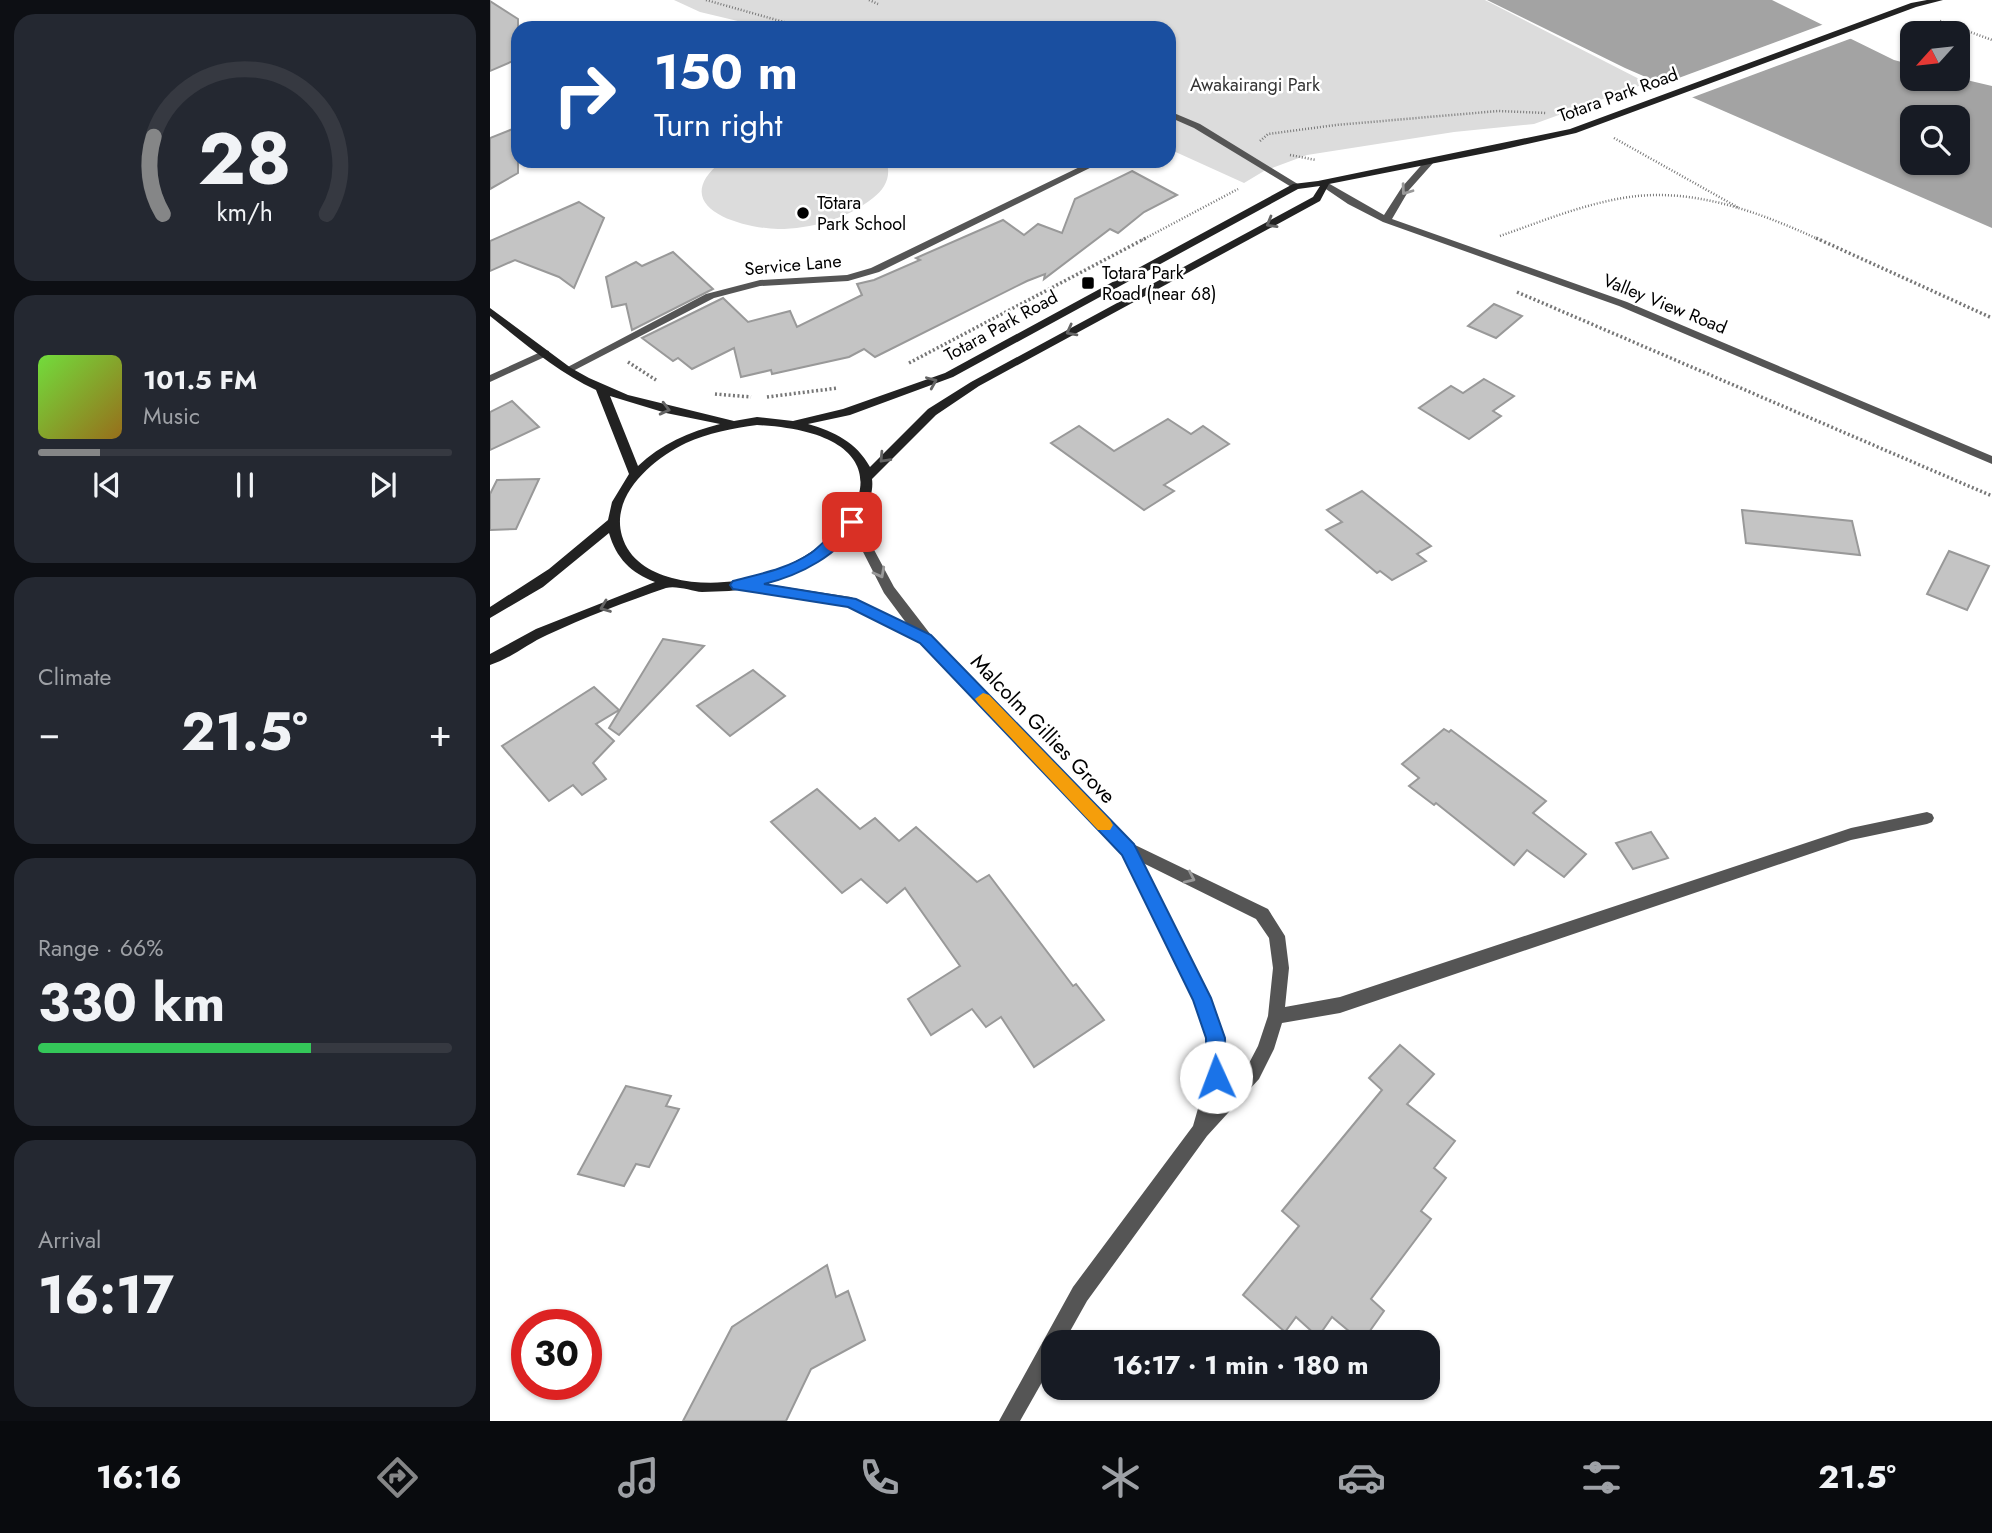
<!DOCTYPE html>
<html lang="en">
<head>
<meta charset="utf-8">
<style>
	body { margin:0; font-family:Jost,sans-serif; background:#242831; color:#f1f3f6; height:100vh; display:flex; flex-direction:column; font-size:26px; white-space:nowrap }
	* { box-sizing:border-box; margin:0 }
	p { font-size:23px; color:#9ea1a6 }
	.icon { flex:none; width:38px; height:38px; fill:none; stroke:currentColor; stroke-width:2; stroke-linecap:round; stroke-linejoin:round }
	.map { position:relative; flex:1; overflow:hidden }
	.sheet { display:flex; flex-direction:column; gap:14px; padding:14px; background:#0d0f14; width:490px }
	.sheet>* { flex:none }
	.guide { position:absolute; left:21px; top:21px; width:665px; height:147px; border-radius:21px; box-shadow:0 2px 5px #0004; background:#1a4fa0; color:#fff; overflow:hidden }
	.needle { width:46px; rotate:243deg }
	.fabs { position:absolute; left:1410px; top:21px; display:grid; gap:14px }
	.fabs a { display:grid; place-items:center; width:70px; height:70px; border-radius:14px; background:#171b24; box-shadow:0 2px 5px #0004; font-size:35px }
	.speed { position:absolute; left:21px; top:1309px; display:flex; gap:14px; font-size:35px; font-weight:700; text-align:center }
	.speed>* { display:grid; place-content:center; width:91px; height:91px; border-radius:50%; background:#171b24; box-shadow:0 2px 5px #0004; line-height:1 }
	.speed .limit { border:10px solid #d22; background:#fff; color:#111 }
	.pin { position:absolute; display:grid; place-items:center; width:60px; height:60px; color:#fff; margin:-30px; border-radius:14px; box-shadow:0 4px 10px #0006 }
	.me { position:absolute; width:77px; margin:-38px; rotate:358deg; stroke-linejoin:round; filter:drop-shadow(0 0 5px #0008) }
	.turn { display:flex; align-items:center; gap:24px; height:147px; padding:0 28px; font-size:32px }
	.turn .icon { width:91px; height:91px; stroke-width:2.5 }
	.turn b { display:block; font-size:49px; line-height:60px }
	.big { font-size:52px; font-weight:700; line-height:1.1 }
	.sheet .card { flex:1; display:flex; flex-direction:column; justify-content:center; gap:10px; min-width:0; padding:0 24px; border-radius:21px; background:#242831 }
	.sheet .dial { align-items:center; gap:0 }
	.dial svg { height:182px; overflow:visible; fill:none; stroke:#363941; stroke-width:7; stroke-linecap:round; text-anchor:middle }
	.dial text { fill:#f1f3f6; stroke:none }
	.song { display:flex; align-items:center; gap:21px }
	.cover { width:84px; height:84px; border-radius:10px; background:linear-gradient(135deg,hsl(100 70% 55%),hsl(40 70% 35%)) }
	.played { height:7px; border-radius:4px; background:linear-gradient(90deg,#858687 15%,#363941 15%) }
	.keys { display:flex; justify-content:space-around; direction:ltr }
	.heat { display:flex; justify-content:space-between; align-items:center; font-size:38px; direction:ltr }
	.charge { height:10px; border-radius:5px; background:linear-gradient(90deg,#34c759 66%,#363941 0) }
	.trip { position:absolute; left:551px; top:1330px; width:399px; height:70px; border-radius:21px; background:#171b24; box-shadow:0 2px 5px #0004; font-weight:700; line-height:70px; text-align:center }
	.dock { display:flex; height:112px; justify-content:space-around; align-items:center; background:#090b0e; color:#9ea1a6 }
	.dock .icon { width:49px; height:49px }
	.dock .selected { color:#858687 }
	.dock b { font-size:32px; color:#f1f3f6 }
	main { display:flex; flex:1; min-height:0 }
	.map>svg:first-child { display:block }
	.green { fill:#dcdcdc }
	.water { fill:#a3a3a3; fill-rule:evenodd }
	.pier { fill:#fff }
	.building { fill:#c4c4c4; stroke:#999; stroke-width:2 }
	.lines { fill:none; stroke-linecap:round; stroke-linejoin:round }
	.path-far1 { stroke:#777; stroke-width:2.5; stroke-dasharray:1 2; stroke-linecap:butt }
	.path { stroke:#777; stroke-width:3.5; stroke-dasharray:2 2.5; stroke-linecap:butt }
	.lane { fill:#555; fill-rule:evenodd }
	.street { fill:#555; fill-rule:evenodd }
	.secondary { fill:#222; fill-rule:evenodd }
	.oneway { stroke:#999 }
	.oneway2 { stroke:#646464 }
	.route { fill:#1a73e8; stroke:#114b97; stroke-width:2 }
	.slow { fill:#f59e0b }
	.poi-dot { fill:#000; stroke:#fff; stroke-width:2.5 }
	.labels { text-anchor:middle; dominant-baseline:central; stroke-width:5; stroke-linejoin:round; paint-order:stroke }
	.far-park-label { font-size:18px; fill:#333; stroke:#fff }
	.far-street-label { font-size:18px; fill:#000; stroke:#fff }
	.far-poi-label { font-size:18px; fill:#000; stroke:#fff; text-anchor:start }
	.street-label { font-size:21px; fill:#000; stroke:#fff }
</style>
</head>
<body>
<main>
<section class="sheet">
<div class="card dial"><svg viewBox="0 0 100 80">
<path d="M14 69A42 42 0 1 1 86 69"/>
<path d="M14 69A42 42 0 0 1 10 35" stroke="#858687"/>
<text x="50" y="56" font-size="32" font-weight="700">28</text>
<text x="50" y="72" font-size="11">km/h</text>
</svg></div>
<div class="card">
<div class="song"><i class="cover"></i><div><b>101.5 FM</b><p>Music</p></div></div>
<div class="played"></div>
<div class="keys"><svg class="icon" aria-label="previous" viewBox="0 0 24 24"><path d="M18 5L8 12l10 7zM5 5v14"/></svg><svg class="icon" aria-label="pause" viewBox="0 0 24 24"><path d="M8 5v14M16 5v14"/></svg><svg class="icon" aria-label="next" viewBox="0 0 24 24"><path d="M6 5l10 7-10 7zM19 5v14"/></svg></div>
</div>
<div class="card"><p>Climate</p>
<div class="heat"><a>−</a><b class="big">21.5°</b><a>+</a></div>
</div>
<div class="card"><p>Range · 66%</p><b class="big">330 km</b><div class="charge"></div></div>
<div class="card"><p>Arrival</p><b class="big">16:17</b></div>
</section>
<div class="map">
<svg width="1502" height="1421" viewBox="0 0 1502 1421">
	<rect width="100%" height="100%" fill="#fff"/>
	<g class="green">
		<polygon points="184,0 995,0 1157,83 1044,124 964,132 817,155 774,171 754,183 679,149 679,28 277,28 210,12"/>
		<path d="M232,161H396C402,176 395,189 383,198C357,219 321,229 288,229C249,228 176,206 232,161Z"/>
	</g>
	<path class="water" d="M997,0H1282L1404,60L1423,65V79L1468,78L1502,86V228L1135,68ZM1423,117H1468V163H1423Z"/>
	<polygon class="pier" points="1337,23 1365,37 1198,99 1167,86"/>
	<g class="building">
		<polygon points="0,1 28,19 28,52 23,61 0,71"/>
		<polygon points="28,127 28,173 0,189 0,138"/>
		<polygon points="642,171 687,195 654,212 628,233 620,229 554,279 555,274 537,281 385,357 374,349 359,357 282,374 281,370 251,377 244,348 202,369 188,358 183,361 152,338 233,298 258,322 300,311 307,327 372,295 367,284 384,280 430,260 426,258 513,220 534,235 548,224 572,233 585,199"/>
		<polygon points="89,202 114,218 84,288 69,277 25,260 0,271 0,241"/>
		<polygon points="183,252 223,289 142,330 136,304 122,307 116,277 146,262 152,266"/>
		<polygon points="1004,304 1032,316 1006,338 978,326"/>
		<polygon points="994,379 1024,396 1003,411 1011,416 979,439 929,408 961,386 973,393"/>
		<polygon points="22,401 49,427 0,450 0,412"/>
		<polygon points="678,419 701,434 713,426 739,444 674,485 684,491 654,510 561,443 589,426 624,451"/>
		<polygon points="49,479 26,529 0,530 0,494 7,480"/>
		<polygon points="872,491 941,546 927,554 936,561 902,580 890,571 887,573 836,530 852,522 837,510"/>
		<polygon points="1252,510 1362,521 1370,555 1256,543"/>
		<polygon points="1459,551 1499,566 1477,610 1437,594"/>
		<polygon points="173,639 214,646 129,735 119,728"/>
		<polygon points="263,670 295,696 240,736 207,706"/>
		<polygon points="104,687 129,710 106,724 124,741 103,763 116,779 92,795 83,785 59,801 12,746"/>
		<polygon points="954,729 959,732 961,730 1056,801 1043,813 1096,854 1074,877 1037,850 1024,865 946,803 944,805 919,786 929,778 912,764"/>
		<polygon points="327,789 370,829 385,818 409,841 426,827 487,882 499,875 583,986 586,984 614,1020 544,1067 511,1017 496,1027 482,1009 441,1035 418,999 470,966 415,888 397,903 371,879 352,893 281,822"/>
		<polygon points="1161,832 1178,858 1143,869 1126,843"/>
		<polygon points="910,1045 944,1074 917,1104 965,1141 944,1168 956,1178 931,1211 941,1219 881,1299 894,1311 872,1342 842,1317 828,1337 806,1317 795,1332 753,1295 809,1226 792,1211 892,1090 879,1078"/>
		<polygon points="136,1086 181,1096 176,1106 189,1109 159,1167 146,1164 134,1186 88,1174"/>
		<polygon points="337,1265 346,1297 358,1291 375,1340 321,1369 296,1421 193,1421 242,1327"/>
	</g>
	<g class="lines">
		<g class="path-far1">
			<polyline points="216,0 315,28"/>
			<polyline points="379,0 388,4"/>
			<polyline points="1450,21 1502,40"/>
			<polyline points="1124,138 1249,208"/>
			<polyline points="770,141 778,134 846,125 1008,111 1057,113"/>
			<polyline points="800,155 826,160"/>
			<path d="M1010,236C1050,222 1091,205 1133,198C1201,186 1269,212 1330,240"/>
			<polyline points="652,240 748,189"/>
		</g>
		<g class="path">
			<polyline points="1326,238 1502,318"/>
			<polyline points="1027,292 1502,496"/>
			<polyline points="138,362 166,380"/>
			<polyline points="419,363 656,238"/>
			<polyline points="225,394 261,397"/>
			<polyline points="277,397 348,388"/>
		</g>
		<g class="lane">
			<polygon points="679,111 710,124 811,186 803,188 704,128 679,117"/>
			<polygon points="602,161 614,161 389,272 358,281 270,286 224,298 81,372 77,373 72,370 216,294 270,280 357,275 381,268"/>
		</g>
		<g class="street">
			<polygon points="936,160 944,162 919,190 902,219 1137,302 1502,456 1502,464 1129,306 893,222 858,204 830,185 838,183 894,215 912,187"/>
			<polygon points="55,350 59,351 59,355 0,382 0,375"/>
			<path d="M371,505L377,509L382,546L404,587L441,635L643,844L778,909L795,936L799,968L795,1007L850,997L1361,828L1437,812L1442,814L1444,818L1442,822L1437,824L1361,840L850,1013L792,1023L784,1049L769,1079L717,1136L597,1301L574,1342H564V1361L530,1421H509L583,1287L703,1126L717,1077V1038L703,999L633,853L431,641L358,606L243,588L242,585L243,582L248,580L361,597L417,624L394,593L370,546L365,509ZM653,863L766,919L779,938L783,968L778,1016L768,1046L757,1067L729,1098L735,1077L733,1038L717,993Z"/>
		</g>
		<path class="secondary" d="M1437,0H1453L1426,7L1086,133L1011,150L839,184L830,201L489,386L446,415L382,479C384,493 377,508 370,519C344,563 288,586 239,591C230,591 221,592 212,592C202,591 186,585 176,588C138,601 93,618 57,635C37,644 20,659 0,665V654L46,629L165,582C141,573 126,558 119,533L53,587L0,618V607L59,569L118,520L122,502L139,474L106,390C66,371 34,343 0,316V308L81,368L99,378L138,395L244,421L267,417L303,421L353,409L455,373L803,184L828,181L1080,129L1421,3ZM830,186L823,197L481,382L438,409L380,467C366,442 345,432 318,424L360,415L463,377L808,189ZM120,396L176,413L230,424C199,432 171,444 148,466ZM267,425C479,436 322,614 182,578C160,572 139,560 132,536C120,495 163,459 196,443C218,433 243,428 267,425Z"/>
	</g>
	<defs><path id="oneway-chevron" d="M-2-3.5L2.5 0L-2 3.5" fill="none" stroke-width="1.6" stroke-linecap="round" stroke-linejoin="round" transform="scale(1.75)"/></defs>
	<g class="oneway">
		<use href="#oneway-chevron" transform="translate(916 190) rotate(126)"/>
		<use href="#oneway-chevron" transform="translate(390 573) rotate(62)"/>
		<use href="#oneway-chevron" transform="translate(700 878) rotate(25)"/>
	</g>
	<g class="oneway2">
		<use href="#oneway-chevron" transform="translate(781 223) rotate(150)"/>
		<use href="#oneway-chevron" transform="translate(581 331) rotate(152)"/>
		<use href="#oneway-chevron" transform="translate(442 382) rotate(-23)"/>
		<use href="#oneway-chevron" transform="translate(175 409) rotate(14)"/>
		<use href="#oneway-chevron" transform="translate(394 458) rotate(133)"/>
		<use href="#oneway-chevron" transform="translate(115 607) rotate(159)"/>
	</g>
	<path class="route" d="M362,517L369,522C349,555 311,575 274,584L366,599L441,635L644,844L721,998L735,1038L736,1077L733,1084L726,1087L719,1084L716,1077V1038L703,1000L632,855L430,643L358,607L243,589L240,585L243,581C270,574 297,569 321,553C331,546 356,519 362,517Z"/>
	<polygon class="slow" points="493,693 499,695 620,820 623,825 620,830 608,830 488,703 485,699"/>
	<g class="poi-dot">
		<circle cx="313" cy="213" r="7"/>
		<rect x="591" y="276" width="14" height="14" rx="3.5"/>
	</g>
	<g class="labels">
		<g class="far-park-label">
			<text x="765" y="85">Awakairangi Park</text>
		</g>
		<g class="far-street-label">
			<text transform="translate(1128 95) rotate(-20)">Totara Park Road</text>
			<text transform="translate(303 265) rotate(-5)">Service Lane</text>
			<text transform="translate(1175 304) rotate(22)">Valley View Road</text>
			<text transform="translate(511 326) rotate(-29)">Totara Park Road</text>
		</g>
		<g class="far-poi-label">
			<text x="327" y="203">Tōtara<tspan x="327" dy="21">Park School</tspan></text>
			<text x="612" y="273">Totara Park<tspan x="612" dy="21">Road (near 68)</tspan></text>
		</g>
		<g class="street-label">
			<text transform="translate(553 729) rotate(46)">Malcolm Gillies Grove</text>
		</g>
	</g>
</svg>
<div class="fabs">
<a><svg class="needle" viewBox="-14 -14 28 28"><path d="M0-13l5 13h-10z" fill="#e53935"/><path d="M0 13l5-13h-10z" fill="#9ea1a6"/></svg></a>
<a><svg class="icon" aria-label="search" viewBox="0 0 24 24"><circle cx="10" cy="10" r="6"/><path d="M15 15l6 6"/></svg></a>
</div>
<div class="speed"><div class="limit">30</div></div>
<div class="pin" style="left:362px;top:522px;background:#d93025"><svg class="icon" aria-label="arrive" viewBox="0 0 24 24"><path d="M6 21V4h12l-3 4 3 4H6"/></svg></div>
<svg class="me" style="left:726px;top:1077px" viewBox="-20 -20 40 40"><circle r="19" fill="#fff"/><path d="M0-13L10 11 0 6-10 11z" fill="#1a73e8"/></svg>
<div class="trip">16:17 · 1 min · 180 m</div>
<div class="guide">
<div class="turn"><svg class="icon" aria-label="right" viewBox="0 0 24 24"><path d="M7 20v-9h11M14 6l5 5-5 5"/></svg><div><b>150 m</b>Turn right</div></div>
</div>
</div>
</main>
<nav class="dock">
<b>16:16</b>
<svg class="icon selected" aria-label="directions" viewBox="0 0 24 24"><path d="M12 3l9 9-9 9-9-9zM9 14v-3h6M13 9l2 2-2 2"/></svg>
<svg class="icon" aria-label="music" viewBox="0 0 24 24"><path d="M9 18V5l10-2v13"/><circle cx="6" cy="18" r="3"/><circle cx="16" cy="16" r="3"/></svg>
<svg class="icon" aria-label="phone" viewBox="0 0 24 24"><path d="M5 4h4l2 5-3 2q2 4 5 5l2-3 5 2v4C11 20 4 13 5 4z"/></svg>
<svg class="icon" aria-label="climate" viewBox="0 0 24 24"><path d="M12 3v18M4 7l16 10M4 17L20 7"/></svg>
<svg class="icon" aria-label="car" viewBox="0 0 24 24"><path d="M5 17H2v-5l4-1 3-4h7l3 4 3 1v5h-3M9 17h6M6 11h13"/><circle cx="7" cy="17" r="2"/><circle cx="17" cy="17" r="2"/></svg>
<svg class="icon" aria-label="filters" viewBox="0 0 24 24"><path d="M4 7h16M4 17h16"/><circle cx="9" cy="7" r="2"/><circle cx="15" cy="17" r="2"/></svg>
<b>21.5°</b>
</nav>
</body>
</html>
